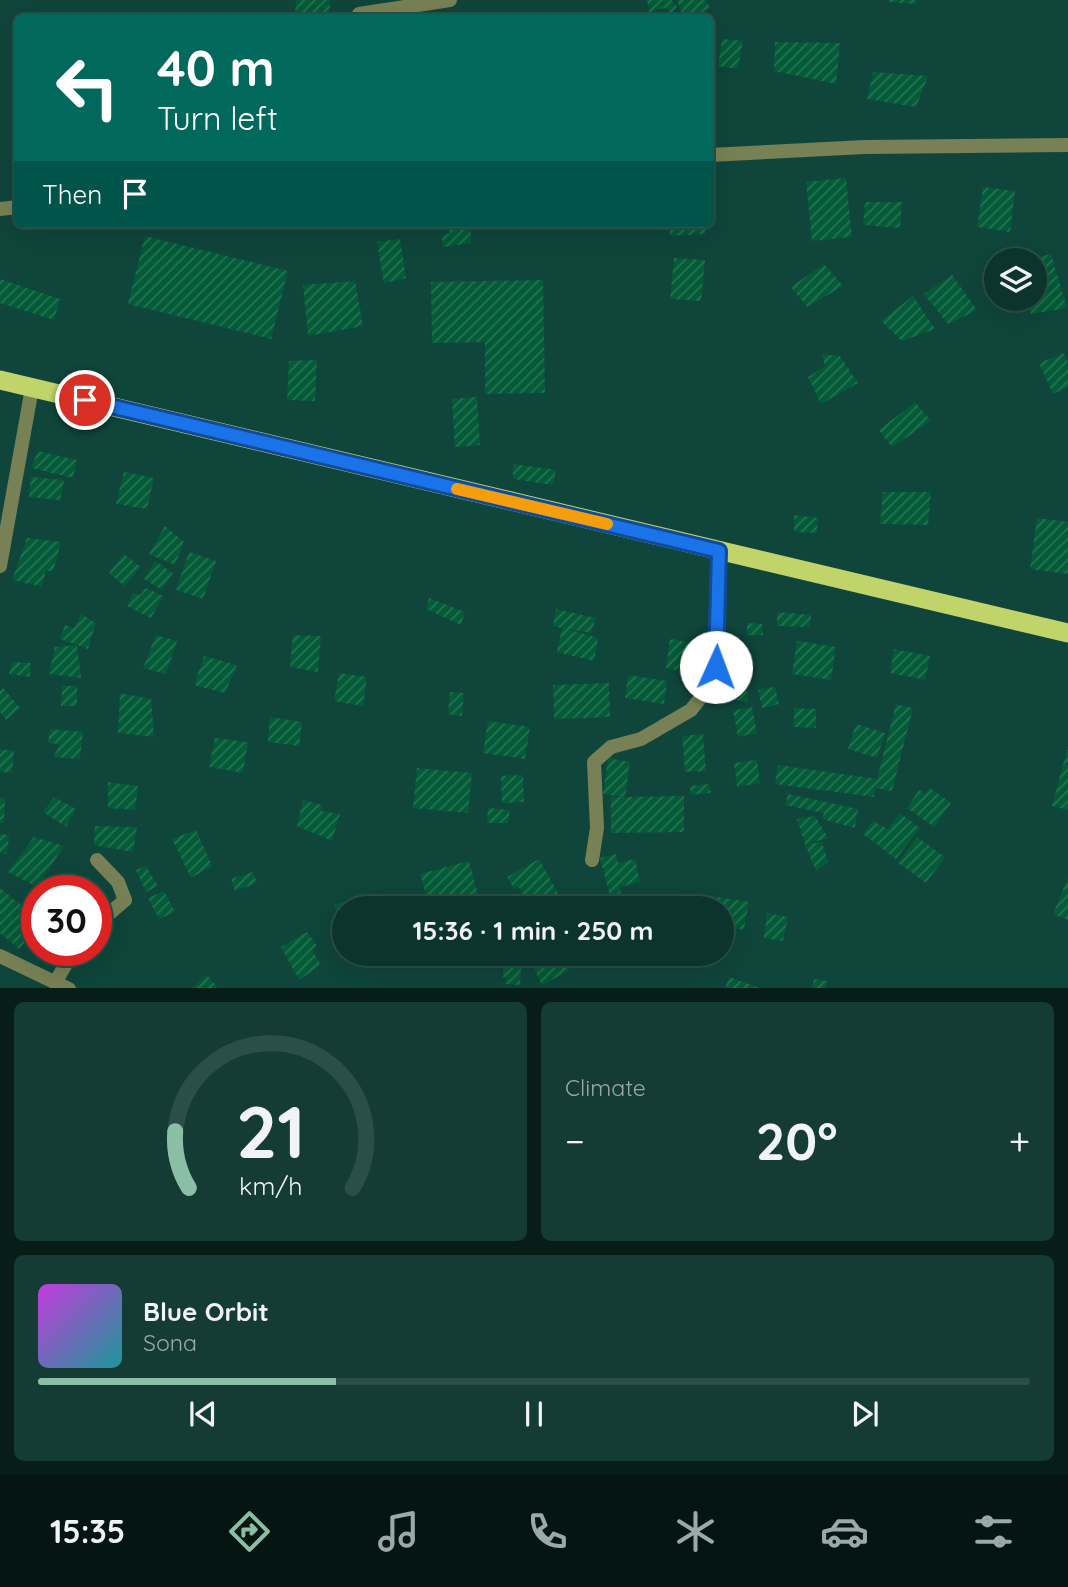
<!DOCTYPE html>
<html lang="en">
<head>
<meta charset="utf-8">
<style>
	body { margin:0; font-family:Quicksand,sans-serif; background:#143c34; color:#f1f3f6; height:100vh; display:flex; flex-direction:column; font-size:26px; white-space:nowrap }
	* { box-sizing:border-box; margin:0 }
	p { font-size:23px; color:#9aaaa9 }
	.icon { flex:none; width:38px; height:38px; fill:none; stroke:currentColor; stroke-width:2; stroke-linecap:round; stroke-linejoin:round }
	.map { position:relative; height:988px; overflow:hidden }
	.details { display:flex; flex-direction:column; gap:14px; padding:14px; background:#061d18; flex:1 }
	.details>* { flex:none }
	.top-card { position:absolute; left:14px; top:14px; width:700px; height:214px; border-radius:10px; box-shadow:0 7px 28px #0002,0 0 0 2px #2b4f48; background:#00695c; color:#fff; overflow:hidden }
	.controls { position:absolute; left:984px; top:248px; display:grid; gap:14px }
	.controls a { display:grid; place-items:center; width:63px; height:63px; border-radius:50%; background:#0b342c; box-shadow:0 7px 28px #0002,0 0 0 2px #2b4f48; font-size:35px }
	.speed { position:absolute; left:21px; top:875px; display:flex; gap:14px; font-size:35px; font-weight:700; text-align:center }
	.speed>* { display:grid; place-content:center; width:91px; height:91px; border-radius:50%; background:#0b342c; box-shadow:0 7px 28px #0002,0 0 0 2px #2b4f48; line-height:1 }
	.speed .limit { border:10px solid #d22; background:#fff; color:#111 }
	.pin { position:absolute; display:grid; place-items:center; width:60px; height:60px; color:#fff; margin:-30px; border:4px solid #fff; border-radius:50%; box-shadow:0 2px 7px #0007 }
	.me { position:absolute; width:77px; margin:-38px; rotate:2deg; stroke-linejoin:round; filter:drop-shadow(0 0 5px #0008) }
	.turn { display:flex; align-items:center; gap:24px; height:147px; padding:0 28px; font-size:32px }
	.turn .icon { width:91px; height:91px; stroke-width:2.5 }
	.turn b { display:block; font-size:49px; line-height:60px }
	.then { display:flex; align-items:center; height:66px; padding:0 28px; background:#0003; gap:14px; font-size:26px }
	.big { font-size:52px; font-weight:800; line-height:1.1 }
	.details .tile { flex:1; display:flex; flex-direction:column; justify-content:center; gap:10px; min-width:0; padding:0 24px; border-radius:10px; background:#143c34 }
	.details .dial { align-items:center; gap:0 }
	.dial svg { height:182px; overflow:visible; fill:none; stroke:#2b4f48; stroke-width:7; stroke-linecap:round; text-anchor:middle }
	.dial text { fill:#f1f3f6; stroke:none }
	.song { display:flex; align-items:center; gap:21px }
	.cover { width:84px; height:84px; border-radius:10px; background:linear-gradient(135deg,hsl(290 70% 55%),hsl(180 70% 35%)) }
	.played { height:7px; border-radius:4px; background:linear-gradient(90deg,#8abfa5 30%,#2b4f48 30%) }
	.keys { display:flex; justify-content:space-around; direction:ltr }
	.heat { display:flex; justify-content:space-between; align-items:center; font-size:38px; direction:ltr }
	.details .tiles { flex:1; display:grid; gap:14px; grid-template-columns:1fr 1fr }
	.tile:last-child { grid-column:span 2 }
	.trip { position:absolute; left:332px; top:896px; width:402px; height:70px; border-radius:35px; background:#0b342c; box-shadow:0 7px 28px #0002,0 0 0 2px #2b4f48; font-weight:800; line-height:70px; text-align:center }
	.tabs { display:flex; height:112px; justify-content:space-around; align-items:center; background:#041512; color:#9aaaa9 }
	.tabs .icon { width:49px; height:49px }
	.tabs .current { color:#8abfa5 }
	.tabs b { font-size:32px; color:#f1f3f6 }
	.map>svg:first-child { display:block }
	.building { fill:url(#building-hatch) }
	.lines { fill:none; stroke-linecap:round; stroke-linejoin:round }
	.minor { stroke:#788155; stroke-width:14 }
	.trunk { stroke:#c0d46a; stroke-width:19 }
	.route-casing { stroke:#114b97; stroke-width:18 }
	.route { stroke:#1a73e8; stroke-width:12 }
	.slow { stroke:#f59e0b; stroke-width:12 }
</style>
</head>
<body>
<div class="map">
<svg width="1068" height="989" viewBox="0 0 1068 989">
	<defs>
		<pattern id="building-hatch" width="6" height="6" patternUnits="userSpaceOnUse" patternTransform="scale(1.75)"><rect width="6" height="6" fill="#035b37"/><path d="M-1 1l2-2M0 6l6-6M5 7l2-2" fill="none" stroke="#267354"/></pattern>
	</defs>
	<rect width="100%" height="100%" fill="#0f453b"/>
	<g class="building">
		<polygon points="296,0 330,0 329,18 295,18"/>
		<polygon points="647,0 671,0 677,6 671,14 666,8 649,12"/>
		<polygon points="677,0 705,0 710,7 701,13 699,11 684,18"/>
		<polygon points="889,0 917,0 916,4 889,2"/>
		<polygon points="722,39 743,41 738,69 718,66"/>
		<polygon points="775,42 840,43 836,84 774,71"/>
		<polygon points="873,72 928,76 916,107 867,99"/>
		<polygon points="846,178 852,237 812,241 806,182"/>
		<polygon points="983,187 1015,191 1010,232 977,227"/>
		<polygon points="865,202 902,202 900,228 863,225"/>
		<polygon points="448,224 470,224 471,243 443,247 442,236 450,233"/>
		<polygon points="669,224 705,224 706,234 670,236"/>
		<polygon points="145,236 288,271 271,339 128,304"/>
		<polygon points="400,239 406,278 384,283 377,242"/>
		<polygon points="1051,254 1067,308 1031,314 1027,299 1034,299 1034,261 1026,260"/>
		<polygon points="674,258 705,260 701,301 670,299"/>
		<polygon points="824,264 843,286 807,307 791,287"/>
		<polygon points="952,275 977,310 948,324 924,294"/>
		<polygon points="0,279 60,299 54,320 0,303"/>
		<polygon points="543,280 545,393 485,394 485,342 432,343 431,282"/>
		<polygon points="355,281 363,326 308,336 303,285"/>
		<polygon points="913,296 935,329 902,341 881,321"/>
		<polygon points="1064,353 1068,364 1068,387 1053,394 1039,363"/>
		<polygon points="822,354 840,356 858,383 821,404 808,377 825,366"/>
		<polygon points="317,360 315,401 287,400 289,361"/>
		<polygon points="477,397 480,445 455,447 452,399"/>
		<polygon points="915,402 931,421 892,447 879,430"/>
		<polygon points="38,451 77,460 73,478 31,468"/>
		<polygon points="513,464 556,470 553,485 513,479"/>
		<polygon points="124,472 154,478 147,509 116,504"/>
		<polygon points="31,477 64,480 60,500 29,497"/>
		<polygon points="883,492 931,492 928,525 880,524"/>
		<polygon points="794,515 818,518 817,533 794,532"/>
		<polygon points="1037,518 1068,522 1068,574 1030,569"/>
		<polygon points="165,526 184,542 175,565 149,554"/>
		<polygon points="27,538 61,542 53,572 46,570 42,587 12,580"/>
		<polygon points="189,552 216,561 203,599 176,590"/>
		<polygon points="124,554 141,567 124,586 109,573"/>
		<polygon points="155,561 173,573 162,590 144,579"/>
		<polygon points="146,588 163,596 151,618 127,606 133,593 140,595"/>
		<polygon points="429,598 465,612 461,625 426,609"/>
		<polygon points="556,609 596,618 591,633 567,629 598,638 594,661 557,652 562,628 553,626"/>
		<polygon points="777,612 811,615 810,627 777,626"/>
		<polygon points="81,614 96,623 88,649 60,639 65,625 74,628"/>
		<polygon points="747,623 762,624 763,635 747,635"/>
		<polygon points="156,635 177,641 166,674 143,668"/>
		<polygon points="293,635 321,636 318,672 290,667"/>
		<polygon points="670,639 706,645 703,675 666,668"/>
		<polygon points="797,641 836,647 831,680 792,674"/>
		<polygon points="77,645 81,678 49,674 55,647"/>
		<polygon points="894,649 930,656 925,680 890,673"/>
		<polygon points="204,656 237,665 225,693 194,685"/>
		<polygon points="12,662 31,663 30,677 9,674"/>
		<polygon points="339,673 367,677 363,706 334,701"/>
		<polygon points="628,675 667,681 664,704 625,698"/>
		<polygon points="609,683 610,717 554,719 553,685"/>
		<polygon points="62,686 77,686 77,706 61,706"/>
		<polygon points="775,687 779,704 762,708 758,690"/>
		<polygon points="3,688 20,708 6,720 0,712 0,691"/>
		<polygon points="733,689 749,692 747,702 732,699"/>
		<polygon points="450,692 464,693 462,716 448,714"/>
		<polygon points="120,693 151,699 154,737 118,733"/>
		<polygon points="896,704 913,708 892,791 875,788 874,797 775,784 778,765 877,779"/>
		<polygon points="752,707 757,733 738,737 733,711"/>
		<polygon points="794,708 816,709 816,728 794,727"/>
		<polygon points="270,717 302,722 299,746 268,742"/>
		<polygon points="488,721 530,727 525,759 483,753"/>
		<polygon points="856,724 885,733 877,758 848,749"/>
		<polygon points="50,729 83,732 80,759 54,757 59,744 48,743"/>
		<polygon points="703,734 706,771 685,772 682,736"/>
		<polygon points="215,738 248,742 243,773 209,767"/>
		<polygon points="0,749 14,751 12,773 0,772"/>
		<polygon points="1067,750 1068,750 1068,810 1052,806"/>
		<polygon points="608,758 630,762 625,797 684,796 684,832 611,833 611,797 625,797 603,794"/>
		<polygon points="757,760 760,783 737,787 734,763"/>
		<polygon points="417,768 472,773 468,813 413,808"/>
		<polygon points="523,775 524,802 502,803 501,776"/>
		<polygon points="108,782 138,786 135,810 108,808"/>
		<polygon points="709,784 711,793 691,795 690,786"/>
		<polygon points="930,788 951,803 934,827 907,808 919,790 925,794"/>
		<polygon points="788,794 858,809 855,828 822,819 824,813 785,805"/>
		<polygon points="54,797 76,809 66,827 43,812"/>
		<polygon points="0,798 5,799 4,823 0,823"/>
		<polygon points="303,800 322,805 321,811 340,814 332,841 297,826"/>
		<polygon points="488,808 510,810 508,823 487,823"/>
		<polygon points="900,813 920,828 896,859 863,834 873,821 888,829"/>
		<polygon points="815,816 828,838 805,844 822,842 828,862 816,871 805,844 797,819"/>
		<polygon points="95,826 137,827 133,852 94,845"/>
		<polygon points="196,830 212,866 191,878 172,839"/>
		<polygon points="0,834 9,835 7,854 0,853"/>
		<polygon points="34,837 64,846 37,887 8,872"/>
		<polygon points="917,837 945,857 926,883 898,863"/>
		<polygon points="616,854 618,863 635,859 640,882 620,887 621,893 610,896 600,858"/>
		<polygon points="539,859 558,893 530,908 518,886 514,889 507,877"/>
		<polygon points="469,861 479,898 439,908 430,908 420,874"/>
		<polygon points="146,866 158,886 146,892 136,870"/>
		<polygon points="253,872 257,883 235,891 231,879"/>
		<polygon points="1068,878 1068,920 1053,914"/>
		<polygon points="0,888 37,918 37,927 19,949 0,933"/>
		<polygon points="164,891 175,912 159,919 148,898"/>
		<polygon points="375,894 379,908 345,908 344,935 334,905"/>
		<polygon points="717,897 749,902 744,930 723,926 723,908 715,908"/>
		<polygon points="767,913 788,917 783,941 764,938"/>
		<polygon points="307,932 317,946 312,950 321,965 299,980 281,947"/>
		<polygon points="561,955 569,971 542,985 534,969"/>
		<polygon points="503,967 521,968 520,985 506,984 506,977 503,977"/>
		<polygon points="207,975 219,989 191,989"/>
		<polygon points="729,977 760,988 760,989 725,989"/>
		<polygon points="814,979 828,981 826,989 812,989"/>
	</g>
	<g class="lines">
		<g class="minor">
			<polyline points="359,14 450,0"/>
			<polyline points="710,155 865,147 1068,145"/>
			<polyline points="0,209 18,207"/>
			<polyline points="0,566 32,388"/>
			<polyline points="592,860 597,828 594,762 611,747 641,739 691,710 712,683 716,667 719,551"/>
			<polyline points="96,925 125,900 118,882 97,860"/>
			<polyline points="0,956 69,989"/>
			<polyline points="55,983 74,950"/>
		</g>
		<polyline class="trunk" points="0,380 1068,633"/>
	</g>
	<g class="lines">
		<defs>
			<polyline id="route" points="85,400 719,551 716,667"/>
		</defs>
		<use href="#route" class="route-casing"/>
		<use href="#route" class="route"/>
		<polyline class="slow" points="457,489 607,524"/>
	</g>
</svg>
<div class="controls">
<a><svg class="icon" aria-label="layers" viewBox="0 0 24 24"><path d="M12 4l9 5-9 5-9-5zM3 14l9 5 9-5"/></svg></a>
</div>
<div class="speed"><div class="limit">30</div></div>
<div class="pin" style="left:85px;top:400px;background:#d93025"><svg class="icon" aria-label="arrive" viewBox="0 0 24 24"><path d="M6 21V4h12l-3 4 3 4H6"/></svg></div>
<svg class="me" style="left:716px;top:667px" viewBox="-20 -20 40 40"><circle r="19" fill="#fff"/><path d="M0-13L10 11 0 6-10 11z" fill="#1a73e8"/></svg>
<div class="trip">15:36 · 1 min · 250 m</div>
<div class="top-card">
<div class="turn"><svg class="icon" aria-label="left" viewBox="0 0 24 24"><path d="M17 20v-9H6M10 6l-5 5 5 5"/></svg><div><b>40 m</b>Turn left</div></div>
<div class="then">Then<svg class="icon" aria-label="arrive" viewBox="0 0 24 24"><path d="M6 21V4h12l-3 4 3 4H6"/></svg></div>
</div>
</div>
<section class="details">
<div class="tiles">
<div class="tile dial"><svg viewBox="0 0 100 80">
<path d="M14 69A42 42 0 1 1 86 69"/>
<path d="M14 69A42 42 0 0 1 8 44" stroke="#8abfa5"/>
<text x="50" y="56" font-size="32" font-weight="700">21</text>
<text x="50" y="72" font-size="11">km/h</text>
</svg></div>
<div class="tile"><p>Climate</p>
<div class="heat"><a>−</a><b class="big">20°</b><a>+</a></div>
</div>
<div class="tile">
<div class="song"><i class="cover"></i><div><b>Blue Orbit</b><p>Sona</p></div></div>
<div class="played"></div>
<div class="keys"><svg class="icon" aria-label="previous" viewBox="0 0 24 24"><path d="M18 5L8 12l10 7zM5 5v14"/></svg><svg class="icon" aria-label="pause" viewBox="0 0 24 24"><path d="M8 5v14M16 5v14"/></svg><svg class="icon" aria-label="next" viewBox="0 0 24 24"><path d="M6 5l10 7-10 7zM19 5v14"/></svg></div>
</div>
</div>
</section>
<nav class="tabs">
<b>15:35</b>
<svg class="icon current" aria-label="directions" viewBox="0 0 24 24"><path d="M12 3l9 9-9 9-9-9zM9 14v-3h6M13 9l2 2-2 2"/></svg>
<svg class="icon" aria-label="music" viewBox="0 0 24 24"><path d="M9 18V5l10-2v13"/><circle cx="6" cy="18" r="3"/><circle cx="16" cy="16" r="3"/></svg>
<svg class="icon" aria-label="phone" viewBox="0 0 24 24"><path d="M5 4h4l2 5-3 2q2 4 5 5l2-3 5 2v4C11 20 4 13 5 4z"/></svg>
<svg class="icon" aria-label="climate" viewBox="0 0 24 24"><path d="M12 3v18M4 7l16 10M4 17L20 7"/></svg>
<svg class="icon" aria-label="car" viewBox="0 0 24 24"><path d="M5 17H2v-5l4-1 3-4h7l3 4 3 1v5h-3M9 17h6M6 11h13"/><circle cx="7" cy="17" r="2"/><circle cx="17" cy="17" r="2"/></svg>
<svg class="icon" aria-label="filters" viewBox="0 0 24 24"><path d="M4 7h16M4 17h16"/><circle cx="9" cy="7" r="2"/><circle cx="15" cy="17" r="2"/></svg>
</nav>
</body>
</html>
